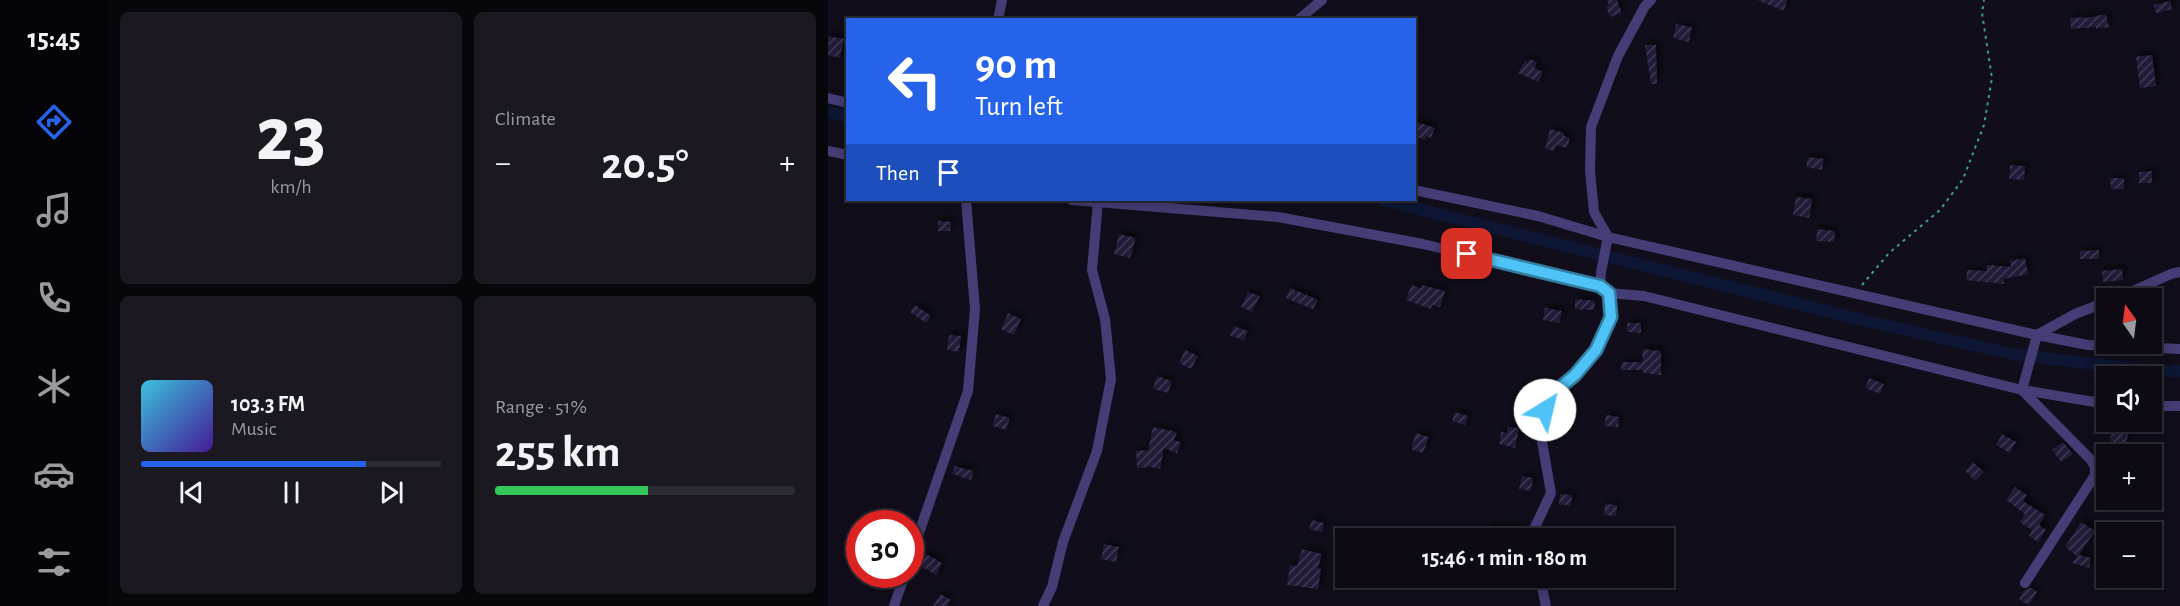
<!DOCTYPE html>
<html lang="en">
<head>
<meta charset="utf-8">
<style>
	body { margin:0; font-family:"Alegreya Sans",sans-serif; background:#1b1822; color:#f1f3f6; height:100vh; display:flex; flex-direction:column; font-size:22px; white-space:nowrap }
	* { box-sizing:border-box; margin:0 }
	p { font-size:20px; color:#9a9aa0 }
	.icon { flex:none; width:33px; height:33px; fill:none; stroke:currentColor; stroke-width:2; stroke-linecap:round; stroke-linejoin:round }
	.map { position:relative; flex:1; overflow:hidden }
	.side { display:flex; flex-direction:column; gap:12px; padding:12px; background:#07060b; width:720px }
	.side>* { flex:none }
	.top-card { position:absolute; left:18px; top:18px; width:570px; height:183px; border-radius:0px; box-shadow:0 3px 15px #0003,0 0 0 2px #2d2b34; background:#2563eb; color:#fff; overflow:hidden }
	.needle { width:39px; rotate:346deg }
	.fabs { position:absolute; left:1268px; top:288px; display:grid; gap:12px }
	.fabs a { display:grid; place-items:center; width:66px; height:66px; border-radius:0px; background:#0d0a14; box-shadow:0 3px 15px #0003,0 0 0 2px #2d2b34; font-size:30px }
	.speed { position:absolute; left:18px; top:510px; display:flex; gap:12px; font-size:30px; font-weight:700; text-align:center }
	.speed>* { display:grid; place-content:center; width:78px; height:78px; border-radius:50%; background:#0d0a14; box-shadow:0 3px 15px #0003,0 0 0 2px #2d2b34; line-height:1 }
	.speed .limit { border:9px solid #d22; background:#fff; color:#111 }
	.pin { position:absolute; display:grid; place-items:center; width:51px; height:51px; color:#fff; margin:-26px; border-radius:12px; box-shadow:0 3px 9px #0006 }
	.me { position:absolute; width:66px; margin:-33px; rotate:36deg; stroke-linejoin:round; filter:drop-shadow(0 0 4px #0008) }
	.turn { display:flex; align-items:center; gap:21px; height:126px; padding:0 30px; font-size:27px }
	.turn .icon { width:78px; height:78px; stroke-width:2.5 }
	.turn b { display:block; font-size:42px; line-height:51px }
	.then { display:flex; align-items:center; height:57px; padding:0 30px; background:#0003; gap:12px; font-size:22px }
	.big { font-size:45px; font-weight:700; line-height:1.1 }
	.side .card { flex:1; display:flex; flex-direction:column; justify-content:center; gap:9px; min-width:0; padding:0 21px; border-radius:9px; background:#1b1822 }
	.side .dial { align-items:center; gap:0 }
	.dial b { font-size:78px; line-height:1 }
	.song { display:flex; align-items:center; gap:18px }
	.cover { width:72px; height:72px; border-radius:9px; background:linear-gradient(135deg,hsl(190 70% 55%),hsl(260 70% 35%)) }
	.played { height:6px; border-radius:3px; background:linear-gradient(90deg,#2563eb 75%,#2d2b34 75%) }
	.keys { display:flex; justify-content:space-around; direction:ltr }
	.heat { display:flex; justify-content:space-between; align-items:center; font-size:33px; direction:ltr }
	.charge { height:9px; border-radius:4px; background:linear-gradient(90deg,#34c759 51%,#2d2b34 0) }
	.side .tiles { flex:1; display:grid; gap:12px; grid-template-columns:repeat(2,1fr) }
	.trip { position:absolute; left:507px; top:528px; width:339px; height:60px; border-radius:0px; background:#0d0a14; box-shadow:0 3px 15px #0003,0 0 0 2px #2d2b34; font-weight:700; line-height:60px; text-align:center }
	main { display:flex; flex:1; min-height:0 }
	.tabs { display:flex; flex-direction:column; width:108px; justify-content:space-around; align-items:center; background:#050408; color:#9a9aa0 }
	.tabs .icon { width:42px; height:42px }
	.tabs .on { color:#2563eb }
	.tabs b { font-size:27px; color:#f1f3f6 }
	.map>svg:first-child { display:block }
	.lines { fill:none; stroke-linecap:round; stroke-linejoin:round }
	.canal { stroke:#0d1733; stroke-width:12 }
	.building { fill:url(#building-hatch); filter:url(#shadow) }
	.path { stroke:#399ca0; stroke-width:2; stroke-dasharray:3 4.5; stroke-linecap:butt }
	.street { stroke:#453d75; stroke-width:10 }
	.route-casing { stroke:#337fa1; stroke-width:15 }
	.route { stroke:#4fc3f7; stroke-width:10 }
</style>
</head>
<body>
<main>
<nav class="tabs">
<b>15:45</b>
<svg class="icon on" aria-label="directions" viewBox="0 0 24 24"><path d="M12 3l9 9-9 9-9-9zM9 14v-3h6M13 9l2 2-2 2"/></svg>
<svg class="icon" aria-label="music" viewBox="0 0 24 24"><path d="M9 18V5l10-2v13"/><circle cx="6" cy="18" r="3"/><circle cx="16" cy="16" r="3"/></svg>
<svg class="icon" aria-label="phone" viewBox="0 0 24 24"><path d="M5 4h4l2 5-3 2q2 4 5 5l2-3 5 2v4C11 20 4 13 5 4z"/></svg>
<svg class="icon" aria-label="climate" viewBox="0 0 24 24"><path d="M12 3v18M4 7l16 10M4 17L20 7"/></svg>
<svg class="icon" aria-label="car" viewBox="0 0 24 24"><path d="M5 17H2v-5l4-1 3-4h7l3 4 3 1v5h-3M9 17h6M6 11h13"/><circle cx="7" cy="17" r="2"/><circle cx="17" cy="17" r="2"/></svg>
<svg class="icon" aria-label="filters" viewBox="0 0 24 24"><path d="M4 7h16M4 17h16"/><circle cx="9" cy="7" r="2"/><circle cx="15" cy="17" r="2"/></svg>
</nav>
<section class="side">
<div class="tiles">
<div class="card dial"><b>23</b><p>km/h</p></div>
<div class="card"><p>Climate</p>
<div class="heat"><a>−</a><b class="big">20.5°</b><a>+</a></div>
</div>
<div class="card">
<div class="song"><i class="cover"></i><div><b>103.3 FM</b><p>Music</p></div></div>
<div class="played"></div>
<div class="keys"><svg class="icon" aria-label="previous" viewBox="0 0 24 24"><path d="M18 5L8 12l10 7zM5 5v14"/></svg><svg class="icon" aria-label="pause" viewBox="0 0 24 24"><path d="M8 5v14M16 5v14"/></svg><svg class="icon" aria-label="next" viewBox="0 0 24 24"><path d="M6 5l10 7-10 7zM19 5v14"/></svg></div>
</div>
<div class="card"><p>Range · 51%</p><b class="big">255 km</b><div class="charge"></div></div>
</div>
</section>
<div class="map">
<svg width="1352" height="606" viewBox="0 0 1352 606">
	<defs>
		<pattern id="building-hatch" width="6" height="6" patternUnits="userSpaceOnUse" patternTransform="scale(1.5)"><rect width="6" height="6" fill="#241b39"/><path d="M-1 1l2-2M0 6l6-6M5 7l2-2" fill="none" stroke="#433b56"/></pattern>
		<filter id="shadow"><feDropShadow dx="3.5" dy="-3.5" stdDeviation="3" flood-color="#0009"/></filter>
	</defs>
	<rect width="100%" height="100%" fill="#110d1b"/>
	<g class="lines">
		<g class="canal">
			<polyline points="0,112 20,117"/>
			<polyline points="554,200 1043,322 1184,354 1324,371 1352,371"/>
		</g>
	</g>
	<g class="building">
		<polygon points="779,0 789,0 794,13 782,17 778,6 781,5"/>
		<polygon points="929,0 959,0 956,11"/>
		<polygon points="1342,1 1344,9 1328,13 1326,5"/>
		<polygon points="1278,14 1281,27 1268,29 1268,27 1243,29 1242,18 1259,17 1259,18"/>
		<polygon points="848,24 864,27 861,42 845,38"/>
		<polygon points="0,36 16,39 12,58 0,55"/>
		<polygon points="817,45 828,45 829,84 823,84"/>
		<polygon points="1324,55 1328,86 1312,88 1308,57"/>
		<polygon points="702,59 709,62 706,68 715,72 710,82 690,73 697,61 700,62"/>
		<polygon points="586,121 607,128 603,138 598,136 597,140 586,136"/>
		<polygon points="722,129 736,133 736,136 742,138 739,148 728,145 726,151 717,149"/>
		<polygon points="980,157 996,159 994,170 978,167"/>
		<polygon points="1182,165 1197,166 1196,180 1181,179"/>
		<polygon points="1324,171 1324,183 1311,183 1311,172"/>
		<polygon points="1282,178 1296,178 1296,189 1283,189"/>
		<polygon points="968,197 984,199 981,218 965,215"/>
		<polygon points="110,221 123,222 122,231 110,231"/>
		<polygon points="989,229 1007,231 1006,242 988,241"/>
		<polygon points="291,234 308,238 302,258 286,254"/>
		<polygon points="1271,250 1271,259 1252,259 1252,251"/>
		<polygon points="1197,258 1200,274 1176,279 1176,284 1138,280 1139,270 1158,271 1159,265 1183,267 1182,261"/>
		<polygon points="1294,269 1295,280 1275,282 1274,271"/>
		<polygon points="583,285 593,288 594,285 617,291 612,307 604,305 603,309 578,300"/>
		<polygon points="462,288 490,300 485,309 458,298"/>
		<polygon points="420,292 432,296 424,312 413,307"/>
		<polygon points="747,299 767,301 766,310 747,309"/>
		<polygon points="87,305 103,316 98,323 82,312"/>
		<polygon points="717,308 734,311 731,323 715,320"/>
		<polygon points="180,313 193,319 186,335 173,329"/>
		<polygon points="799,323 813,323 813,333 799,332"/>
		<polygon points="406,326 420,331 416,340 402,336"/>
		<polygon points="121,335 133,336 131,352 119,350"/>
		<polygon points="815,349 833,351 833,375 815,373 815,370 793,370 794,362 814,362"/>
		<polygon points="357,350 370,356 363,369 351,363"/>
		<polygon points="329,376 344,381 340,393 325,389"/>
		<polygon points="1041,378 1056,384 1052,394 1037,388"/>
		<polygon points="627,412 640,416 637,425 624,421"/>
		<polygon points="168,414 182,418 178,430 164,426"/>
		<polygon points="778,415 791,417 790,427 776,426"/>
		<polygon points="325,427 349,432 346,440 353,442 349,453 336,448 332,469 322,467 309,468 308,451 320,450"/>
		<polygon points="680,427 691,428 687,448 671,444 673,432 679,433"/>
		<polygon points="1287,427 1301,433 1296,447 1281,441"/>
		<polygon points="588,433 601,437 595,453 583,449"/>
		<polygon points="1174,434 1188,442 1182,453 1168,445"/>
		<polygon points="1235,442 1245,454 1233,462 1224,450"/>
		<polygon points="1145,462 1156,472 1147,481 1137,471"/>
		<polygon points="127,466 146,471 143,480 124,474"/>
		<polygon points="694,476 705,478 703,491 691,489"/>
		<polygon points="1187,487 1199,495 1195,501 1217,515 1211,525 1218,530 1210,542 1201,536 1204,530 1192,522 1197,514 1178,500"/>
		<polygon points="732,494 744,495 743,506 731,504"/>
		<polygon points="777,504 789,505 788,516 776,515"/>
		<polygon points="484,520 496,523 494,532 481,529"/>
		<polygon points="1253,522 1267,531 1251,555 1263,558 1261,568 1244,563 1249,556 1237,547"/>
		<polygon points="660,527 692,529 691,538 660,538"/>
		<polygon points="276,544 291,547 288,562 273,559"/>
		<polygon points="474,549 494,554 490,568 493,569 490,589 459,585 462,565 469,566"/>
		<polygon points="98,554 114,563 108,575 91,565"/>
		<polygon points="1203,588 1209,592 1201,605 1191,599 1196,590"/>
		<polygon points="112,594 123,600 119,606 105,606"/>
	</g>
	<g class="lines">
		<polyline class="path" points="1034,285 1061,253 1112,210 1135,179 1156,125 1164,78 1154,13 1156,0"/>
		<g class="street">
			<polyline points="170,20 174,0"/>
			<polyline points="470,20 494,0"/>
			<polyline points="0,98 20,103"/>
			<polyline points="0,151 20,155"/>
			<polyline points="586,190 710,216 780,237 1209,335 1260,345 1352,349"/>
			<polyline points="244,200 450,217 595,244 772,286 781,293 816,296 1194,390 1209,335 1247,314 1278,302"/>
			<polyline points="772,286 773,272 780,237 766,212 762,171 763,127 790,56 817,6 823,0"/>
			<polyline points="1289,298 1343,274 1352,272"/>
			<polyline points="1194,390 1263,460 1267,467 1267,475 1197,583"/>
			<polyline points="1195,390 1278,404"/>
			<polyline points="1323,406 1352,406"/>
			<polyline points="704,538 707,527 723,493 712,430 717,410 729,390 747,375 768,350 783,317 781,293"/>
			<polyline points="82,559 140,391 147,309 138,200"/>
			<polyline points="712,578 718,606"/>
			<polyline points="66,606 77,574"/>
			<polyline points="215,606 224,587 235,542 269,451 283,379 277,319 264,270 270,202"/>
		</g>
	</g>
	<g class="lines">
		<defs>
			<polyline id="route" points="639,254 772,286 781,293 783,317 768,350 747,375 729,390 717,410"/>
		</defs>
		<use href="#route" class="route-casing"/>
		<use href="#route" class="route"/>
	</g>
</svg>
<div class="fabs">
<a><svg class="needle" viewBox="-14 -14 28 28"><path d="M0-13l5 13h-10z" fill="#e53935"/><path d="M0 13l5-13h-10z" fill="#9a9aa0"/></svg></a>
<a><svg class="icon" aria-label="sound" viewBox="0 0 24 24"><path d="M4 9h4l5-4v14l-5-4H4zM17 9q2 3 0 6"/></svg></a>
<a>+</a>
<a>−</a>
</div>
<div class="speed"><div class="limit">30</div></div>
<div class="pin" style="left:639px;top:254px;background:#d93025"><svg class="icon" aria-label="arrive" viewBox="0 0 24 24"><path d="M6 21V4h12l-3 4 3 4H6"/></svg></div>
<svg class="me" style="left:717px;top:410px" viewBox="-20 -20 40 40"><circle r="19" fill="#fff"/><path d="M0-13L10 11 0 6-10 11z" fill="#4fc3f7"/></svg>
<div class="trip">15:46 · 1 min · 180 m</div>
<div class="top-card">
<div class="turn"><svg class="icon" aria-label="left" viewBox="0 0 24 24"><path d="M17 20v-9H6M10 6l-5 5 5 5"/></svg><div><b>90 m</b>Turn left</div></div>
<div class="then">Then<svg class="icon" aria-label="arrive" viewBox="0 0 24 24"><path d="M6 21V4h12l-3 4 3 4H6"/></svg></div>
</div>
</div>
</main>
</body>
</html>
